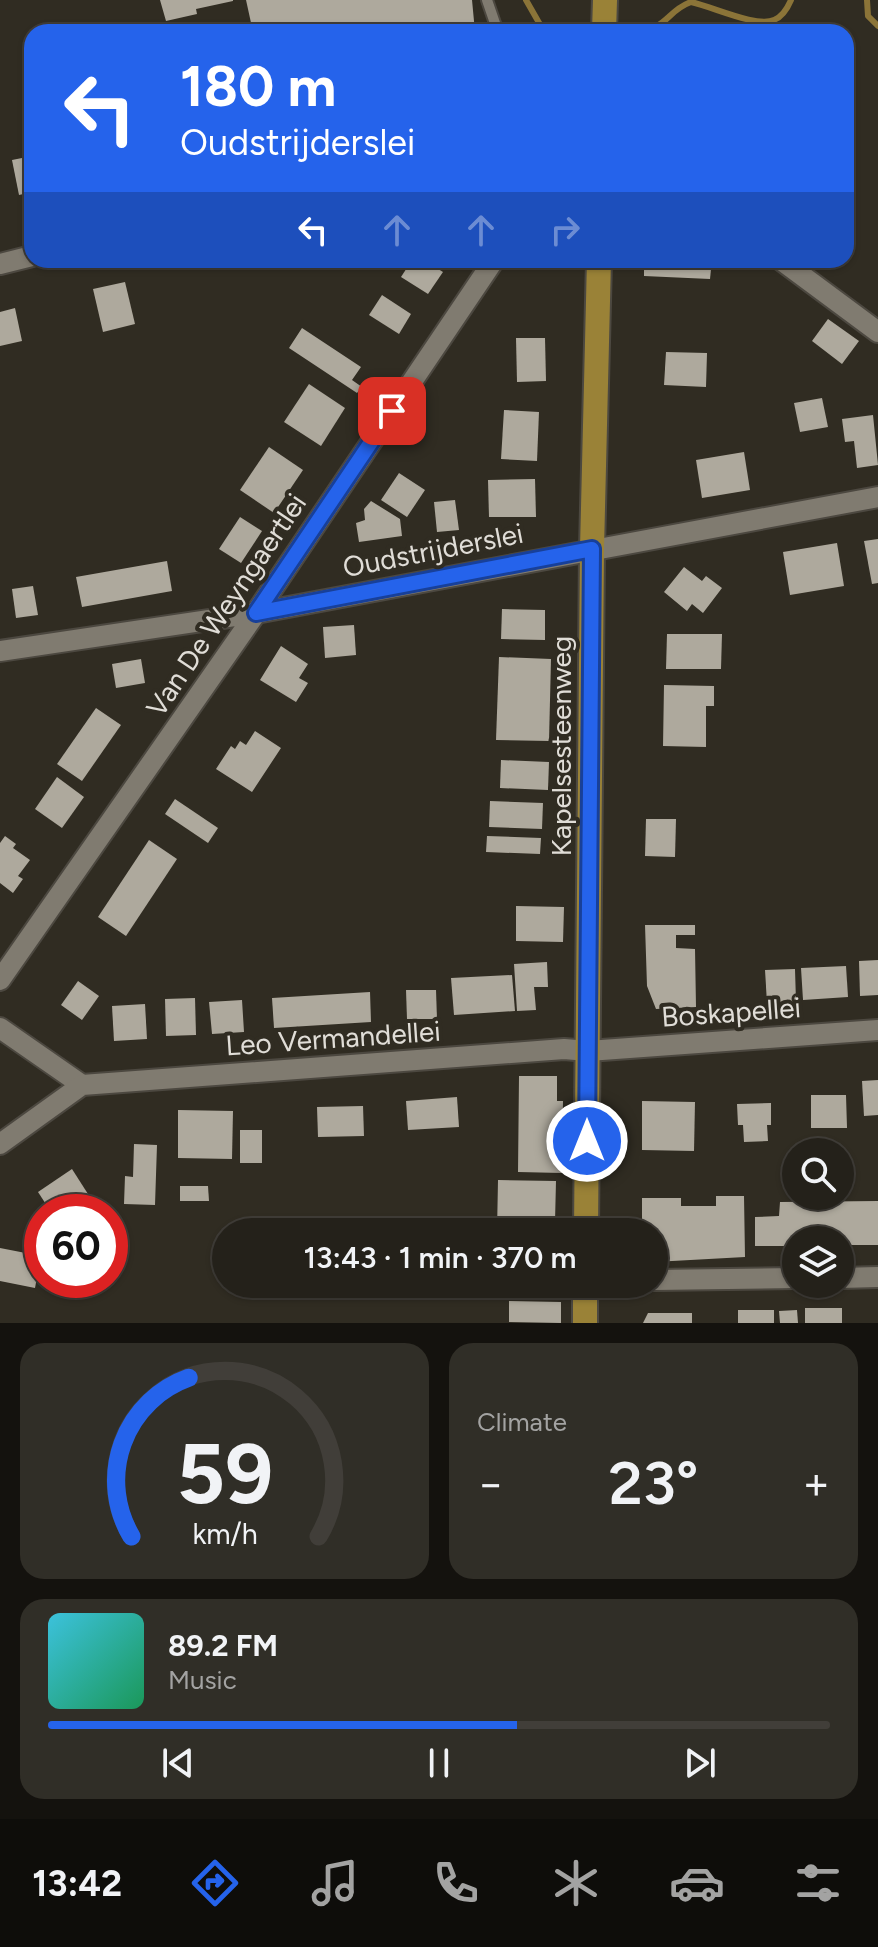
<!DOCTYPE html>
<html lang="en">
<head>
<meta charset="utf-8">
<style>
	body { margin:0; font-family:Figtree,sans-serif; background:#302e27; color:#f1f3f6; height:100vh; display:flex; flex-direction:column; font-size:30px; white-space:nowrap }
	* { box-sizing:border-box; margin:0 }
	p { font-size:26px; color:#a3a3a2 }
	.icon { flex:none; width:44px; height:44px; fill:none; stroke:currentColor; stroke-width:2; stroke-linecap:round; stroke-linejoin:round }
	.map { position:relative; height:1323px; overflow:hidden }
	.sheet { display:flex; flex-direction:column; gap:20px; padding:20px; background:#14120e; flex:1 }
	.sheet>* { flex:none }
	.banner { position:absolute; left:24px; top:24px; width:830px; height:244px; border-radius:24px; box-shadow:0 2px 6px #0004,0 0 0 2px #413e39; background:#2563eb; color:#fff; overflow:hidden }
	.buttons { position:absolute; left:782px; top:1138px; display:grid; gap:16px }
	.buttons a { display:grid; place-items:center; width:72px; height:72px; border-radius:50%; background:#24211a; box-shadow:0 2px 6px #0004,0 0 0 2px #413e39; font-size:40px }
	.speed { position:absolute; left:24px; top:1194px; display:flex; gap:16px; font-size:40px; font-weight:700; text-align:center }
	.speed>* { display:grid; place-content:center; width:104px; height:104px; border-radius:50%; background:#24211a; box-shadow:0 2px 6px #0004,0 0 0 2px #413e39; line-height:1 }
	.speed .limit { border:12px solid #d22; background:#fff; color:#111 }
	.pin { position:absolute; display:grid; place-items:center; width:68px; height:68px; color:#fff; margin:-34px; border-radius:16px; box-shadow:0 4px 12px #0006 }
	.me { position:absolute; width:88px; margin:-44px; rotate:0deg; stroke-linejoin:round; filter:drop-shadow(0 0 6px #0008) }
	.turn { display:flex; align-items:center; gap:28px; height:168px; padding:0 24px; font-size:36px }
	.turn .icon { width:104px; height:104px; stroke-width:2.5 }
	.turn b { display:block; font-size:56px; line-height:68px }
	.lanes { display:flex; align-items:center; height:76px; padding:0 24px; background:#0003; justify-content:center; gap:40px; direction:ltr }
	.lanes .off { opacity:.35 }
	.big { font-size:60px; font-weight:600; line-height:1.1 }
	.sheet .card { flex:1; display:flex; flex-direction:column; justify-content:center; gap:12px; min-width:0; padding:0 28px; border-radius:24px; background:#302e27 }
	.sheet .dial { align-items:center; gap:0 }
	.dial svg { height:208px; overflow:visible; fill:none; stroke:#413e39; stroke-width:7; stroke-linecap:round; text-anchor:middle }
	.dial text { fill:#f1f3f6; stroke:none }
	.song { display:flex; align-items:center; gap:24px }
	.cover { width:96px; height:96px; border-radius:12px; background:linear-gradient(135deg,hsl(190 70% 55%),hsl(150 70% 35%)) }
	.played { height:8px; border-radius:4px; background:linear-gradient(90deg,#2563eb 60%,#413e39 60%) }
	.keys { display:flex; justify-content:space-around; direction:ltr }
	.heat { display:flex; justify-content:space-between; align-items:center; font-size:44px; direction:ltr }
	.sheet .tiles { flex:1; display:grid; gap:20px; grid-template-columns:1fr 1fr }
	.card:last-child { grid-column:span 2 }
	.trip { position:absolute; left:212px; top:1218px; width:456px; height:80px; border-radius:40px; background:#24211a; box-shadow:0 2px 6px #0004,0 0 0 2px #413e39; font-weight:600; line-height:80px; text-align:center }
	.tab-bar { display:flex; height:128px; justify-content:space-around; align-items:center; background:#0e0d0a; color:#a3a3a2 }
	.tab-bar .icon { width:56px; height:56px }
	.tab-bar .on { color:#2563eb }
	.tab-bar b { font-size:36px; color:#f1f3f6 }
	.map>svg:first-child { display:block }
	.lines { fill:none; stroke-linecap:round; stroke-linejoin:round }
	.stream { stroke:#8b7438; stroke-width:6 }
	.building { fill:#aea99d }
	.lane-casing { stroke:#4c4840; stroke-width:14 }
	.street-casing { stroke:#4c4840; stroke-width:24 }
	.primary-casing { stroke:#4c4840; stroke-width:28 }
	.lane { stroke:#807b70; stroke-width:10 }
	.street { stroke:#807b70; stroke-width:20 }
	.primary { stroke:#9a8237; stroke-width:24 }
	.route-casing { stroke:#184099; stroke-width:20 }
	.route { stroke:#2563eb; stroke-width:14 }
	.labels { text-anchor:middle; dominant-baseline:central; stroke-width:8; stroke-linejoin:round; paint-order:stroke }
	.street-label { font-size:28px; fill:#e0ddd7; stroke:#302c22 }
</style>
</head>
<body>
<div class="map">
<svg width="878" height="1323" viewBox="0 0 878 1323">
	<rect width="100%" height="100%" fill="#302c22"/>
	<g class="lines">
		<g class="stream">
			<polyline points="526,0 542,28 556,32"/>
			<polyline points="867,0 868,16 878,26"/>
			<path d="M634,32C669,29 666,11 691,2C711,6 757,28 774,20C782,17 788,7 791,0"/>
		</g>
	</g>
	<g class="building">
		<polygon points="160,0 233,0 233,1 196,9 197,14 166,21"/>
		<polygon points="246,0 472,0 475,32 253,32"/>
		<polygon points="32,156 32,192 19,195 12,160"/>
		<polygon points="412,260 424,260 443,272 428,294 401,277"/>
		<polygon points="644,260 712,260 710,279 644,276"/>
		<polygon points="125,282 135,324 103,332 93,289"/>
		<polygon points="382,295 411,314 399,334 369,315"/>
		<polygon points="15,308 22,341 0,346 0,312"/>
		<polygon points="828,319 859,341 842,364 812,341"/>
		<polygon points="302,328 361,367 352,380 362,387 357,393 289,348"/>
		<polygon points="516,338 545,338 546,381 517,382"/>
		<polygon points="666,352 707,353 706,387 664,385"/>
		<polygon points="309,384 345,408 321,446 284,422"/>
		<polygon points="822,398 828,427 800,432 794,403"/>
		<polygon points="504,410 539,412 537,461 501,459"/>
		<polygon points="873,415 878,465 857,468 854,441 845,442 842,419"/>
		<polygon points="269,447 303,470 274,513 240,490"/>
		<polygon points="744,452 750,490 702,498 696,460"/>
		<polygon points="399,473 425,490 407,517 381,500"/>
		<polygon points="535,479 536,517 489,517 488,480"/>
		<polygon points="455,500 459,530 437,532 434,502"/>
		<polygon points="371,501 400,519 402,536 359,542 356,523 365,520 364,509"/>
		<polygon points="240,517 262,531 241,563 219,549"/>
		<polygon points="878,539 878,583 872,584 864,541"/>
		<polygon points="837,543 844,586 790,595 783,552"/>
		<polygon points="167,561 172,591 82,607 76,577"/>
		<polygon points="684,567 702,581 706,576 722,588 703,613 692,604 687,611 664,592"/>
		<polygon points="33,586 38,615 16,618 12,589"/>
		<polygon points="502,609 545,610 545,640 501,639"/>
		<polygon points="354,625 356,655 325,658 323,627"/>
		<polygon points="667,634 722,634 721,669 666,669"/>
		<polygon points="281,646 308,664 299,678 308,683 296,702 260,680"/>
		<polygon points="499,657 551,659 549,741 496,740"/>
		<polygon points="141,659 145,683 116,688 112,664"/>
		<polygon points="664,685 714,686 714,706 706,706 706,747 663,746"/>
		<polygon points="96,708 121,725 82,781 57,764"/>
		<polygon points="255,731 281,748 252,792 216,769 231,746 235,749 240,741 246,745"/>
		<polygon points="501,760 549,762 548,790 500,788"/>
		<polygon points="57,777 84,797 62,828 35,809"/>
		<polygon points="175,799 218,828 208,843 165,814"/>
		<polygon points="490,801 543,803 542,829 489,827"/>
		<polygon points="646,819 676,819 675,857 645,856"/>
		<polygon points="5,836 16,844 13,848 30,860 18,876 23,879 13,893 0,883 0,843"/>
		<polygon points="487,836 541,838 540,854 486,852"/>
		<polygon points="149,840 177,859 126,936 98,917"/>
		<polygon points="516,906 564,907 563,942 516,941"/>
		<polygon points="645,925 695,925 695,935 676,935 676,948 695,949 696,1007 656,1009 647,986"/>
		<polygon points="878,960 878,995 860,996 859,961"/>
		<polygon points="547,962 548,987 534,987 536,1010 517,1011 514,964"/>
		<polygon points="846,966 848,997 803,1000 801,968"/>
		<polygon points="795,969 796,1002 767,1003 765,970"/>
		<polygon points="512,975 515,1011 454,1015 451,978"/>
		<polygon points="78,981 99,996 82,1020 61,1005"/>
		<polygon points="406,990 436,990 437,1019 407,1019"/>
		<polygon points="370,992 371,1022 274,1028 272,998"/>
		<polygon points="195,998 196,1035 166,1036 165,999"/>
		<polygon points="242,1000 244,1032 212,1034 209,1002"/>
		<polygon points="145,1004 147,1039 114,1041 112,1006"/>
		<polygon points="519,1076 557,1076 557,1101 563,1101 562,1173 518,1172"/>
		<polygon points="878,1080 878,1115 864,1116 862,1081"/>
		<polygon points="811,1095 846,1095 847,1128 811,1128"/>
		<polygon points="457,1097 459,1127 408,1130 406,1101"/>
		<polygon points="642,1101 695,1102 694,1151 642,1150"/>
		<polygon points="771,1103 771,1125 767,1125 768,1141 744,1142 743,1125 738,1125 737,1104"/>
		<polygon points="363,1106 364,1136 318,1137 317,1107"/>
		<polygon points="178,1110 233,1111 232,1159 178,1158"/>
		<rect x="240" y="1130" width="22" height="33"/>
		<polygon points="134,1144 157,1145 155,1205 124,1204 125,1176 133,1177"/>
		<polygon points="72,1169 95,1205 85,1212 51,1212 38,1192"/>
		<polygon points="498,1180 556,1181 555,1222 553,1222 552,1232 497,1232"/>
		<polygon points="180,1186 208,1186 209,1201 180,1201"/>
		<polygon points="716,1196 744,1196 745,1257 654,1262 654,1232 642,1232 642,1198 681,1198 681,1206 716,1206"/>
		<polygon points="878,1201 878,1245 840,1245 840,1240 796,1240 796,1246 755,1246 755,1217 779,1216 780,1202"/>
		<polygon points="0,1248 41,1256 35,1288 0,1281"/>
		<polygon points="509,1301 561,1302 561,1323 509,1322"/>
		<rect x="805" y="1308" width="37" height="15"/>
		<rect x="738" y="1310" width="36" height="13"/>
		<polygon points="797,1310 798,1323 780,1323 779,1311"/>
		<polygon points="648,1313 692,1313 692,1323 643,1323"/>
	</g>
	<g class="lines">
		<defs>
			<polyline id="lane" points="487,0 498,32"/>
			<g id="street">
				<polyline points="781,260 878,332"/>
				<polyline points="0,264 32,256"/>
				<polyline points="0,651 256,613 878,497"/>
				<polyline points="0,980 256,613 494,260"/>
				<polyline points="0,1028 82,1085"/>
				<polyline points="0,1144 82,1085 564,1049 588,1051 878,1030"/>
				<polyline points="840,1278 878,1277"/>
				<polyline points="654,1280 796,1278"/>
			</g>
			<g id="primary">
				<polyline points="604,32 605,0"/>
				<polyline points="586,1232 592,549 599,260"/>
				<polyline points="585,1323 585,1284"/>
			</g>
		</defs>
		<use href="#lane" class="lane-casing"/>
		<use href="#street" class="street-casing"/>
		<use href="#primary" class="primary-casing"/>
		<use href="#lane" class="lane"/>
		<use href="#street" class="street"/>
		<use href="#primary" class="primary"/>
	</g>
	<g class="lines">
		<defs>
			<polyline id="route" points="392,411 256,613 592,549 587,1141"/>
		</defs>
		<use href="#route" class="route-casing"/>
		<use href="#route" class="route"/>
	</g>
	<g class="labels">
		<g class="street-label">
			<text transform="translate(433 550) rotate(-11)">Oudstrijderslei</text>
			<text transform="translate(226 605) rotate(-56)">Van De Weyngaertlei</text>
			<text transform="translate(561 746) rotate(-90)">Kapelsesteenweg</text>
			<text transform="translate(731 1012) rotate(-4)">Boskapellei</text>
			<text transform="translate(333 1038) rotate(-4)">Leo Vermandellei</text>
		</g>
	</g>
</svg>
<div class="buttons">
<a><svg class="icon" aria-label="search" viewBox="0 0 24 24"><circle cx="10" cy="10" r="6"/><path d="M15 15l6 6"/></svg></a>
<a><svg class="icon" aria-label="layers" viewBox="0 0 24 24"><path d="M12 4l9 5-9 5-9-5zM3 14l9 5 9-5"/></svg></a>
</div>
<div class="speed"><div class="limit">60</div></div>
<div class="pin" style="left:392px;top:411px;background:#d93025"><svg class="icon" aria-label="arrive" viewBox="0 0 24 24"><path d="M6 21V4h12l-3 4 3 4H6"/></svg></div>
<svg class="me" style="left:587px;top:1141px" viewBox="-20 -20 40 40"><circle r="17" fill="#2563eb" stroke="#fff" stroke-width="3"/><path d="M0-11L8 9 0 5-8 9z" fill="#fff"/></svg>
<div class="trip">13:43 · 1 min · 370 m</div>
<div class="banner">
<div class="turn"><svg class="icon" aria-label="left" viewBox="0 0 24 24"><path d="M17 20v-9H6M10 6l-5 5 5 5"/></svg><div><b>180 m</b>Oudstrijderslei</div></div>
<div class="lanes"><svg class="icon" aria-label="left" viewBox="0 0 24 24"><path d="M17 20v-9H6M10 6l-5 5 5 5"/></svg><svg class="icon off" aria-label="ahead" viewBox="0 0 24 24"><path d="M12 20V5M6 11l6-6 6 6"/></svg><svg class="icon off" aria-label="ahead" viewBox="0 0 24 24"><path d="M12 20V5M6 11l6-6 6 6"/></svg><svg class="icon off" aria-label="right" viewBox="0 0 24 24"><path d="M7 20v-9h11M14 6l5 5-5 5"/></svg></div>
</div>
</div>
<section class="sheet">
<div class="tiles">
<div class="card dial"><svg viewBox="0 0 100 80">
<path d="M14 69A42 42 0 1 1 86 69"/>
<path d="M14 69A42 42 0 0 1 36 8" stroke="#2563eb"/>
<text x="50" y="56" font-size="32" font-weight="700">59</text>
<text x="50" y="72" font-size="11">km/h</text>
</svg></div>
<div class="card"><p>Climate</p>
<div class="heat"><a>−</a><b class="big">23°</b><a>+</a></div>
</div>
<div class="card">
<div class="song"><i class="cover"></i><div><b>89.2 FM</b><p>Music</p></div></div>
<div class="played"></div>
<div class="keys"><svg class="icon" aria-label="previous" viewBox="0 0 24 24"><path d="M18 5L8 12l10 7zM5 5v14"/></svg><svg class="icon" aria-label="pause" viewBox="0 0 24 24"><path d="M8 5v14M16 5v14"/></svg><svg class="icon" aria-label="next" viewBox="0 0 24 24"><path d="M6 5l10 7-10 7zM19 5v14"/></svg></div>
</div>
</div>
</section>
<nav class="tab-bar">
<b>13:42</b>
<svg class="icon on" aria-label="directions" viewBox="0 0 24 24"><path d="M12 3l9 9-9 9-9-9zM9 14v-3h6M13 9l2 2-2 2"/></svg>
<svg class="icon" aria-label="music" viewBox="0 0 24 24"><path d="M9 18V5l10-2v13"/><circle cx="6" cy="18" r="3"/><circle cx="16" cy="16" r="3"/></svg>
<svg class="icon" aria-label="phone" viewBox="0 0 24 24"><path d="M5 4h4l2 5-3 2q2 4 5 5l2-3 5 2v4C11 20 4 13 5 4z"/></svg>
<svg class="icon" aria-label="climate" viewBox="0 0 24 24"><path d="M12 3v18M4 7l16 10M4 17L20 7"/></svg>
<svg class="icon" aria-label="car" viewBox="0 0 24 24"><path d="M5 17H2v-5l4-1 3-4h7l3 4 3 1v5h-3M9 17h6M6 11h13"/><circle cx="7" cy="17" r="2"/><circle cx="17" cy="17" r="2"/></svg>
<svg class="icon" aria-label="filters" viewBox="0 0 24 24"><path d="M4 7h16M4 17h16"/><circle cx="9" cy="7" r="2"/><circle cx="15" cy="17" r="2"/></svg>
</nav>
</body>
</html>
